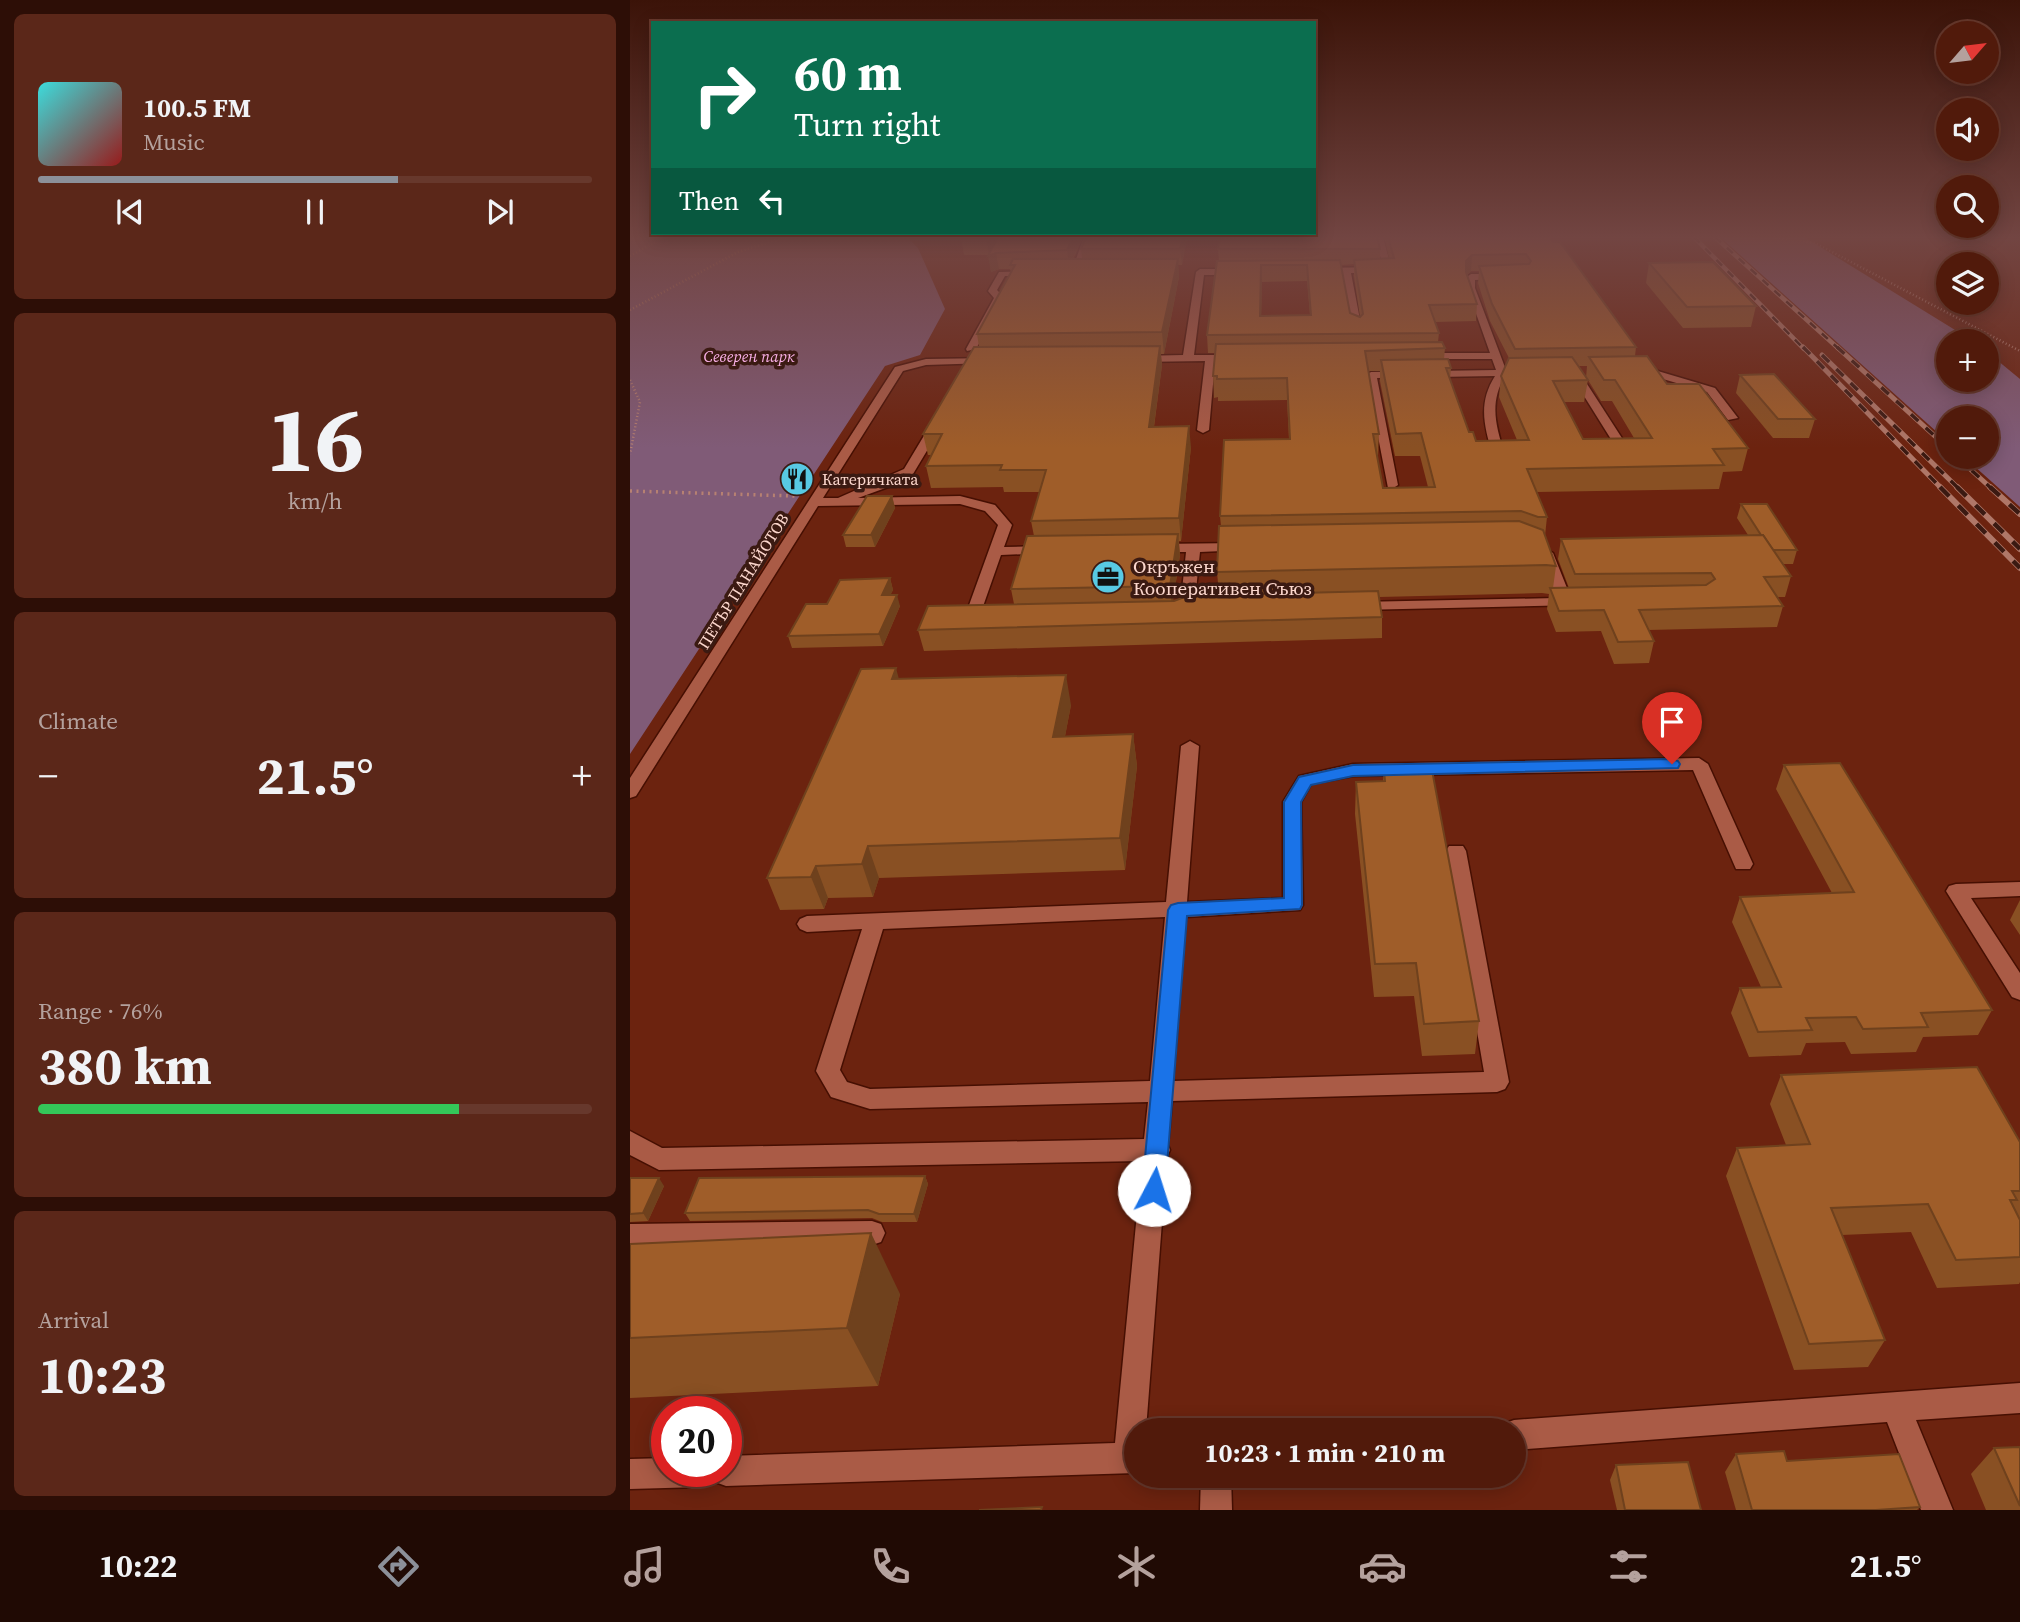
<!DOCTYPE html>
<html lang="en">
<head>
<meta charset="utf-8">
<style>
	body { margin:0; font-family:"Source Serif 4",serif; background:#5b2719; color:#f1f3f6; height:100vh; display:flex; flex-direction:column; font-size:26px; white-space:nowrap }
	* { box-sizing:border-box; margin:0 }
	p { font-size:23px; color:#b4a19d }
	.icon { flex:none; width:38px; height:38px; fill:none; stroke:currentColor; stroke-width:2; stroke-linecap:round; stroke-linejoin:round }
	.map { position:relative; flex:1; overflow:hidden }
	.panel { display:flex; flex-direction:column; gap:14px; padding:14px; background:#2d0e06; width:630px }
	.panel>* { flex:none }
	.hud { position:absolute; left:21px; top:21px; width:665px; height:214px; border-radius:0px; box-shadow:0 4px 18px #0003,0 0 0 2px #67382c; background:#0b6e4f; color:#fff; overflow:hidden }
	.needle { width:46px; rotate:62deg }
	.buttons { position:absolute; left:1306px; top:21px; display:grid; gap:14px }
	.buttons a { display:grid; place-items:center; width:63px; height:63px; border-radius:50%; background:#511a0b; box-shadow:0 4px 18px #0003,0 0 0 2px #67382c; font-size:35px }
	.speed { position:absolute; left:21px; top:1396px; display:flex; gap:14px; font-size:35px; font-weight:700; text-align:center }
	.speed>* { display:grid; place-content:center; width:91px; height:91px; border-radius:50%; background:#511a0b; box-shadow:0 4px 18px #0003,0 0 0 2px #67382c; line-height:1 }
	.speed .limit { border:10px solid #d22; background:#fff; color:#111 }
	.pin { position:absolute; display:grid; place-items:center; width:60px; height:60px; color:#fff; margin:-72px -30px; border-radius:50% 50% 50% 0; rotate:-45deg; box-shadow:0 0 7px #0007 }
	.pin .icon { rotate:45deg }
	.me { position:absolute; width:77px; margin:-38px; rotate:5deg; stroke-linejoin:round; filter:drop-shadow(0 0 5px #0008) }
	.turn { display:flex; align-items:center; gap:24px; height:147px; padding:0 28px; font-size:32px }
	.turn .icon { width:91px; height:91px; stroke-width:2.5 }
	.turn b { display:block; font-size:49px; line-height:60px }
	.then { display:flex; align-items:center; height:66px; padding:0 28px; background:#0003; gap:14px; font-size:26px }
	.big { font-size:52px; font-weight:700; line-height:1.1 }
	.panel .tile { flex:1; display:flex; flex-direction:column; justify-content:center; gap:10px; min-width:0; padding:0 24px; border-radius:10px; background:#5b2719 }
	.panel .dial { align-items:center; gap:0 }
	.dial b { font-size:91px; line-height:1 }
	.song { display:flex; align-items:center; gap:21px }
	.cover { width:84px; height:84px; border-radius:10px; background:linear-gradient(135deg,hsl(180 70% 55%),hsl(0 70% 35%)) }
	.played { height:7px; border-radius:4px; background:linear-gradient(90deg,#8c9099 65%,#67382c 65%) }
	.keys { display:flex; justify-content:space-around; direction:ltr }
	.heat { display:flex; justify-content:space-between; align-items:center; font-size:38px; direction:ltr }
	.charge { height:10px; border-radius:5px; background:linear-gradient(90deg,#34c759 76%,#67382c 0) }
	.trip { position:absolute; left:494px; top:1418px; width:402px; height:70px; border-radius:35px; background:#511a0b; box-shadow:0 4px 18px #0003,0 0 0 2px #67382c; font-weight:700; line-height:70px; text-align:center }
	.menu { display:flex; height:112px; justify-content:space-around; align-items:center; background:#200a04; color:#b4a19d }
	.menu .icon { width:49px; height:49px }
	.menu .active { color:#8c9099 }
	.menu b { font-size:32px; color:#f1f3f6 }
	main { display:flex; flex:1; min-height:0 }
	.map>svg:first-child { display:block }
	.green { fill:#805b77 }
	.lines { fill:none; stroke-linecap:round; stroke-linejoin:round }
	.minor-casing { stroke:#460f02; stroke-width:3 }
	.path-far1 { stroke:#b78172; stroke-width:2.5; stroke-dasharray:1 2.5; stroke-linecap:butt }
	.path { stroke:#b78172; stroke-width:3.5; stroke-dasharray:2 4.5; stroke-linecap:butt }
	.minor { fill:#aa5b46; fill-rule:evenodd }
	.rail-far2-casing { stroke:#af7768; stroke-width:4.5 }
	.rail-far1-casing { stroke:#af7768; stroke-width:5 }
	.rail-casing { stroke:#af7768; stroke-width:6 }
	.rail-far2 { stroke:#3b1a12; stroke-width:2.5; stroke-dasharray:8; stroke-linecap:butt }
	.rail-far1 { stroke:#3b1a12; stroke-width:3.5; stroke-dasharray:10; stroke-linecap:butt }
	.rail { stroke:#3b1a12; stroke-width:4.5; stroke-dasharray:13; stroke-linecap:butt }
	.wall { fill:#895023; fill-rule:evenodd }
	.shaded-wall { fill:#6f411d }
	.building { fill:#9f5d29; stroke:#6f411d; stroke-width:2; fill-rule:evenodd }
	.route { fill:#1a73e8; stroke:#114b97; stroke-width:2 }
	.labels { text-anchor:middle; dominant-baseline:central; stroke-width:7; stroke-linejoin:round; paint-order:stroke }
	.far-park-label { font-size:16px; font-style:italic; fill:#f9afe6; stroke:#3b1a12 }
	.far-poi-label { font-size:16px; fill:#fcd7cd; stroke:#3b1a12; text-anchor:start }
	.far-street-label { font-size:16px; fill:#fcd7cd; stroke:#3b1a12 }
	.poi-label { font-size:19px; fill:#fcd7cd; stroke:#3b1a12; text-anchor:start }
</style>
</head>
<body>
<main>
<section class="panel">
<div class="tile">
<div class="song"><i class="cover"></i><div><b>100.5 FM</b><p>Music</p></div></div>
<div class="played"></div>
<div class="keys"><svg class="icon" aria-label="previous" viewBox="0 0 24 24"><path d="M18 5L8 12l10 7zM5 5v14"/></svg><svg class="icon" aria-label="pause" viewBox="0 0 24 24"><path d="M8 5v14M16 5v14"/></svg><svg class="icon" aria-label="next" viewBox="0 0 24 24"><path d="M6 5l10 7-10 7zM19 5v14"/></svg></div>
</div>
<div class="tile dial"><b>16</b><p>km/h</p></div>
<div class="tile"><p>Climate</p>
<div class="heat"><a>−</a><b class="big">21.5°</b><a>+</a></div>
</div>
<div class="tile"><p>Range · 76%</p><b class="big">380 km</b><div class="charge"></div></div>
<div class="tile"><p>Arrival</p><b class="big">10:23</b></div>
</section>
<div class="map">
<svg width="1390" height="1510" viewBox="0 0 1390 1510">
	<rect width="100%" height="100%" fill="#6c230f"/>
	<g class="green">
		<polygon points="0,237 277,237 288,248 315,309 290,355 255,366 0,754"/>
		<polygon points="1090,237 1174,237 1343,341 1318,341 1318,380 1356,380 1356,351 1390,379 1390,507 1334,457 1356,457 1356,418 1318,418 1318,442"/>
	</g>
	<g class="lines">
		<defs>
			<g id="minor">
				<polygon points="454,237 462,237 449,268 458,271 454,274 441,273"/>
				<polygon points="745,237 753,237 762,270 758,273 721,273 732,330 727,333 722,330 712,273 689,274 685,271 689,268 753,267"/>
				<polygon points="570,269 608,269 612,272 608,275 574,275 564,355 606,355 611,358 606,361 585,361 579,430 573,433 567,430 575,361 508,362 503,359 508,356 553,355 566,272"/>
				<polygon points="405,271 402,276 375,276 367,290 374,297 346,349 337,351 336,349 364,298 358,291 369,272"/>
				<path d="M870,274L873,279L845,280V288L876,370H895L900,373L895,376H875C859,403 866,425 874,453L868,457L862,453C854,425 848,403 865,376L747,378L768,485L762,489L758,488L736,375L741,372L866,370L862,359H792L787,356L792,353H860L837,288V277L841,274Z"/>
				<polygon points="362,358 363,360 358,363 296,365 273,371 193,498 208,498 274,469 301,424 307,421 313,424 283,474 261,486 228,498 330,496 365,505 382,525 374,547 414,546 419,547 419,553 371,555 350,615 355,619 353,622 341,623 334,619 368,525 355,511 330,504 188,506 6,796 0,798 0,778 265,367 296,359"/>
				<polygon points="1007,368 1021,369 1085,388 1108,418 1098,420 1077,392 1016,374 1003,373 1003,369"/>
				<polygon points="940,370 948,370 999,449 997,452 989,452 939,372"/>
				<polygon points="610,543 615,544 615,550 570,552 564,609 557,613 550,609 556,552 526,552 519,548 526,544"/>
				<polygon points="916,549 923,553 941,598 949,602 947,605 728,610 721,606 728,602 926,598 909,553"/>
				<path d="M560,741L569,746L557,902L653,898V802L669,776L723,764L1069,758L1078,764L1123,864L1120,869H1106L1063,770L723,776L681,784L671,802L673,905L670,910L556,917L543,1081L854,1072L816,851L819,846H833L836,851L879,1082L875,1089L867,1092L542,1101L538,1145L540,1150L537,1157L516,1430H506V1473L96,1486L85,1482L84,1478L82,1483L71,1487L0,1489V1459L37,1458V1472H96V1456L485,1443L512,1161L29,1170L0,1155V1131L32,1148L514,1139L518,1102L240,1109L201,1097L186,1071L232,929L177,932L170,929L167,924L170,919L177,916L536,902L551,746ZM535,917L520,1081L240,1089L217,1082L210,1070L253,929Z"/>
				<polygon points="1390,882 1390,896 1341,898 1390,973 1390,1000 1382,997 1316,891 1319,886 1326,884"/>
				<polygon points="242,1221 251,1224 255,1233 251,1242 242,1245 0,1250 0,1224"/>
				<polygon points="1390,1383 1390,1413 1286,1420 1323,1510 1291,1510 1257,1422 884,1450 884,1430 871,1430 873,1424 884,1420"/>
				<polygon points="571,1475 601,1475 602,1510 570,1510"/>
			</g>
		</defs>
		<use href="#minor" class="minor-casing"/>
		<g class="path-far1">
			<polyline points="1142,237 1185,243 1390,351"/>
			<polyline points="0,256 34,237"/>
			<polyline points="0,310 108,252 156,237"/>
			<polyline points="0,380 10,402 0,454"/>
		</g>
		<polyline class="path" points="0,491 165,496"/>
		<use href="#minor" class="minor"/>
		<defs>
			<g id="rail-far2">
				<polyline points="1064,237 1174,349"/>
				<polyline points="1085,237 1209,349"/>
			</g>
			<g id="rail-far1">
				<polyline points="1173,347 1312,489"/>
				<polyline points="1207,347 1318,448"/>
				<polyline points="1192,355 1329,489"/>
				<polyline points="1327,457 1362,489"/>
			</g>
			<g id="rail">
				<polyline points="1310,487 1390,568"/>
				<polyline points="1327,487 1390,549"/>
				<polyline points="1360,487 1390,514"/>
			</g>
		</defs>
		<use href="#rail-far2" class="rail-far2-casing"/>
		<use href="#rail-far1" class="rail-far1-casing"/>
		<use href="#rail" class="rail-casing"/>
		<use href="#rail-far2" class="rail-far2"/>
		<use href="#rail-far1" class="rail-far1"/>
		<use href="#rail" class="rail"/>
	</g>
	<g class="wall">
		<path d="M367,237L362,249L368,237H453L443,259H452L451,249L557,237L552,265H548L549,277L534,354H531L532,365L524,427L561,447L551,541H549L550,555L543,601L589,594L587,572L591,526L590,516L659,439L657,400L588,401V397L584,398L583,376L585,353H578L577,335L589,261L588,249H750V258H759L754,237H920L1006,347L1005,356L1037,384L1118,448L1112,471L1093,472L1089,489L907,492L917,517L915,536L926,566L923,588H939L928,559L931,539L1118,535L1107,518L1111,504L1167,550L1163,564H1153L1161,576L1155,597H1147L1153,606L1147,627L1018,630L1024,641L1019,663L984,664L971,631L926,632L917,609L919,594L912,593L749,597L752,617V638L294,651L288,630L384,604L381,589L404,536L401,521L410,492H374L373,487L301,488L296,466L302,455H298L293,434L349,347L347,334L381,272L380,269H369L361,272L359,255H334L331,239ZM724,264V276L730,317L720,313L711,265ZM841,271H849L848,283L860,321L879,358L871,376L869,397L887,440L846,441L839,432L820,379L821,368L814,359L815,348L808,342L809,333L805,322L846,321L847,304L837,275ZM677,281L680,315L631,316L632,282ZM948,366H957L956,378ZM739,371H750V381L765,456H790L798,487L753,488L747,457L748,456L749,434ZM958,380L971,401H982L1004,438L953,439L934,402H954Z"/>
		<polygon points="1019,263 1126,306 1121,327 1053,328 1016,283"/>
		<polygon points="1110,375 1185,419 1179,438 1143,438 1106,393"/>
		<polygon points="262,496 265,508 245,547 216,547 213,535"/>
		<polygon points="260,578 263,590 260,595 270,606 253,646 162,648 158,636 197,604"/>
		<polygon points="269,679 441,705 435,736 503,734 507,766 495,870 249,878 243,897 198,898 194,909 150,910 137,878"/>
		<polygon points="1154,765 1362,1010 1348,1035 1293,1037 1286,1052 1221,1054 1215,1042 1176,1043 1171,1055 1119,1057 1101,1013 1110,988 1131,987 1102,922 1110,897 1202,893 1146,789"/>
		<polygon points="754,771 849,1021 845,1054 792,1056 784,996 744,997 725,814 726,782 753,781"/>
		<polygon points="1390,900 1390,935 1380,920"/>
		<polygon points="1151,1075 1390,1142 1390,1282 1389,1284 1307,1288 1281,1232 1212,1235 1255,1340 1238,1367 1164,1370 1096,1176 1107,1148 1156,1145 1140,1104"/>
		<polygon points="295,1176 298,1184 287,1222 252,1222 242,1218 60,1221 55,1213"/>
		<polygon points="0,1178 34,1186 18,1221 0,1222"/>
		<polygon points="0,1244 270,1294 248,1386 0,1398"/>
		<polygon points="1390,1447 1390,1510 1356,1510 1341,1474 1364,1448"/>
		<polygon points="1106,1454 1157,1461 1290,1507 1287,1510 1106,1510 1095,1472"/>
		<polygon points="986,1465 1071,1510 987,1510 980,1480"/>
	</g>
	<g class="shaded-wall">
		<polygon points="357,237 367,237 359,255 356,238"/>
		<polygon points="443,237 453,237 439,266 437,250"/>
		<polygon points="553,237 557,237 552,265 550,249"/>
		<polygon points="366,253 369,269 361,272 358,256"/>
		<polygon points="842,255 841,271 834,277 836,261"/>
		<polygon points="548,259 549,277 534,354 532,332"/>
		<polygon points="631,265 632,282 631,333 630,316"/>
		<polygon points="530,346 532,365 521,448 519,427"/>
		<polygon points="559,426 561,447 551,541 549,518"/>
		<polygon points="262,496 265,508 245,547 241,535"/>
		<polygon points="548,534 550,555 542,608 540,586"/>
		<polygon points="260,578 263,590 255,607 252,595"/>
		<polygon points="267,595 270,606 253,646 249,634"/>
		<polygon points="266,668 274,698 262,679"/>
		<polygon points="436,675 441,705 429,768 423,737"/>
		<polygon points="503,734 507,766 495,870 490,838"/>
		<polygon points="238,846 249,878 243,897 232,864"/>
		<polygon points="186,866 198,898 194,909 181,877"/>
		<polygon points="295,1176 298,1184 287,1222 284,1214"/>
		<polygon points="29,1178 34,1186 18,1221 13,1213"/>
		<polygon points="241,1233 270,1294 248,1386 217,1328"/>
	</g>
	<g class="building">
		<polygon points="332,237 357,237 356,238 331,239"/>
		<polygon points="368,237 443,237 437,250 366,253 358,256"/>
		<polygon points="456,237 553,237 550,249 451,249"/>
		<polygon points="590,237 747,237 750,249 588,249"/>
		<path d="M758,237H920L923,242H930L1006,347L885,349L862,304L849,266L899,264L901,261L896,254L842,255L836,261V272L847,304L799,305L809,333L577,335L587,261L710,260L720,313L730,317L733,314L724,260L764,258ZM631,265H677L681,315L630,316Z"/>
		<polygon points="383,259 548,259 532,332 347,334 385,265 380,265"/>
		<polygon points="1083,262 1126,306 1057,307 1019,263"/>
		<polygon points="812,342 815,348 735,351 749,434 743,434 753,488 805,487 791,433 766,434 751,360 818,359 821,368 816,368 839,432 843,432 846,441 899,440 871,376 879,358 942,357 958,380 923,381 953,439 1022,438 985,380 974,380 959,357 1017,356 1037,384 1069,384 1118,448 1083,449 1094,465 897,469 917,517 908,517 891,511 590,516 594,440 660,439 657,378 587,379 587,376 583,376 586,344"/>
		<polygon points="530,346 519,427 559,426 549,518 401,521 416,470 370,470 372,465 296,466 312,434 293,434 344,347"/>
		<polygon points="1144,374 1185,419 1148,419 1110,375"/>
		<polygon points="237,496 262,496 241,535 213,535"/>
		<polygon points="1111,504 1137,504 1167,550 1143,550 1133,535 1131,535"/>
		<polygon points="889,521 913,530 926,566 916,565 587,572 589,526"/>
		<polygon points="548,534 540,586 381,589 397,536"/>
		<polygon points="1133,535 1161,576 1134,577 1153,606 1009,610 1024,641 988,642 974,610 929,611 920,588 1076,585 1085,579 1081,573 945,574 931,539"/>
		<polygon points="260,578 252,595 267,595 249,634 158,636 176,604 197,604 210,580"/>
		<polygon points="748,591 752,617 288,630 298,606 544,601 557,596"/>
		<polygon points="266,668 262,679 436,675 423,737 503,734 490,838 238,846 232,864 186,866 181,877 137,878 231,669"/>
		<polygon points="1210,763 1362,1010 1291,1013 1298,1027 1233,1029 1226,1017 1176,1018 1182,1030 1128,1032 1110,988 1151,987 1110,897 1224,892 1154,765"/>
		<polygon points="802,770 849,1021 794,1024 786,963 745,964 726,782 755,781 754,771"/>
		<polygon points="1347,1067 1390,1142 1390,1191 1382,1191 1387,1200 1380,1200 1390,1220 1390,1257 1326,1260 1298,1204 1201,1208 1255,1340 1179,1344 1107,1148 1180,1144 1151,1075"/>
		<polygon points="295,1176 284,1214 249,1214 238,1210 55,1213 69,1178"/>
		<polygon points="0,1178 29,1178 13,1213 0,1214"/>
		<polygon points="241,1233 217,1328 0,1338 0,1244"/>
		<polygon points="1390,1447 1390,1506 1364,1448"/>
		<polygon points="1154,1451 1157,1461 1269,1454 1290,1507 1246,1510 1122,1510 1106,1454"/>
		<polygon points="1058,1462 1071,1510 995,1510 986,1465"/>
		<polygon points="412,1507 411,1510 349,1510"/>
	</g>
	<linearGradient id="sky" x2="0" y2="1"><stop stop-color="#3b1308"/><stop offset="0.53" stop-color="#724542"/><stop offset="1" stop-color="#724542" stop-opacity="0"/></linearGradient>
	<rect width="1390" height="448" fill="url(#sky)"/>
	<polygon class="route" points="1042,759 1048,761 1050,764 1048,768 723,776 681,785 671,802 672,905 670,909 557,916 535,1190 532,1197 524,1200 516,1197 512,1190 538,910 541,905 548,903 654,898 654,802 669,777 723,765"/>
	<defs>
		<symbol id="restaurant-disc" viewBox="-11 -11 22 22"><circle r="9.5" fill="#58c9e3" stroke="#3b1a12"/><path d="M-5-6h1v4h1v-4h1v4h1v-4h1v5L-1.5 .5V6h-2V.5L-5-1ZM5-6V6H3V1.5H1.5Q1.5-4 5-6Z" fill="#111"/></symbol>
		<symbol id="office-disc" viewBox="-11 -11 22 22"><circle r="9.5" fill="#58c9e3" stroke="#3b1a12"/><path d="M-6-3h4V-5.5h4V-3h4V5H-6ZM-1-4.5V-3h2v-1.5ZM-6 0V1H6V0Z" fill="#111"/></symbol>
	</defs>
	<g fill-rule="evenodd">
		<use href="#restaurant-disc" x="148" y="460" width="38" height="38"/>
		<use href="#office-disc" x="459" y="558" width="38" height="38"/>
	</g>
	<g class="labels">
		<g class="far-park-label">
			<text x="119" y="356">Северен парк</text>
		</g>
		<g class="far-poi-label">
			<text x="192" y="479">Катеричката</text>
		</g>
		<g class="far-street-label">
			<text transform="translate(113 581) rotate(-58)">ПЕТЪР ПАНАЙОТОВ</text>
		</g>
		<g class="poi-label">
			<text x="503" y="566">Окръжен<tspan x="503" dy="22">Кооперативен Съюз</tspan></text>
		</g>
	</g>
</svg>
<div class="buttons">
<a><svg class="needle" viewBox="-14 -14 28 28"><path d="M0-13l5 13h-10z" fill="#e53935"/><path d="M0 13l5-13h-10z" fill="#b4a19d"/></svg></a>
<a><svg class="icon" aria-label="sound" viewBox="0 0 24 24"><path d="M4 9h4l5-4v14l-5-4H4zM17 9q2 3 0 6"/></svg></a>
<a><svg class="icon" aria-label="search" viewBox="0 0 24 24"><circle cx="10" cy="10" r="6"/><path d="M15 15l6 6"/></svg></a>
<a><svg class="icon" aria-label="layers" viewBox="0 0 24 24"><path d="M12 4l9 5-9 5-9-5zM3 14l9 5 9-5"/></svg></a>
<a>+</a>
<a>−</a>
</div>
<div class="speed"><div class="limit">20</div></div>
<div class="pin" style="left:1042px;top:764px;background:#d93025"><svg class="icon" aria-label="arrive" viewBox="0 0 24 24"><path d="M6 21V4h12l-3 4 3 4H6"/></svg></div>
<svg class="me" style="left:524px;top:1190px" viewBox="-20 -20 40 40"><circle r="19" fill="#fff"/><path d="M0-13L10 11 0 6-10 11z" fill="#1a73e8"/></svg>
<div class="trip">10:23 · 1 min · 210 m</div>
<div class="hud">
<div class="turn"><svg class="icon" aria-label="right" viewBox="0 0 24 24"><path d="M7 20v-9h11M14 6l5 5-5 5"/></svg><div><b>60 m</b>Turn right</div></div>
<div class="then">Then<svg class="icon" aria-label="left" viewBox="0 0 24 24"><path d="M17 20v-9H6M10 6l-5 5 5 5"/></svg></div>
</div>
</div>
</main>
<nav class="menu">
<b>10:22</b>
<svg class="icon active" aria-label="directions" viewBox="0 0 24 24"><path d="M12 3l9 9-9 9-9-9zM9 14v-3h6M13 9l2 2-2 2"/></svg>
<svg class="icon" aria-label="music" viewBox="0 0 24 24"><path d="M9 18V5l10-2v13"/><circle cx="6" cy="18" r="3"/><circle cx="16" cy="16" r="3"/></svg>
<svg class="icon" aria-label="phone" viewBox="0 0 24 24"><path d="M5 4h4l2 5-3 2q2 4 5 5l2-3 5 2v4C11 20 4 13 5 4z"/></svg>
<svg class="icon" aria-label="climate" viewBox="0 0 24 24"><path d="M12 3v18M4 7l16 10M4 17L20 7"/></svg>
<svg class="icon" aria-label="car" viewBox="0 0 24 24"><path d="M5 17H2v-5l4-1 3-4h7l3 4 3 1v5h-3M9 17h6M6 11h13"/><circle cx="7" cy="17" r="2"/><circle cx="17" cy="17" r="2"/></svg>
<svg class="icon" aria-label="filters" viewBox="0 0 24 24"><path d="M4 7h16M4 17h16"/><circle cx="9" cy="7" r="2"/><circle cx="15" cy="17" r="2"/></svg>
<b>21.5°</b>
</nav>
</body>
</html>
